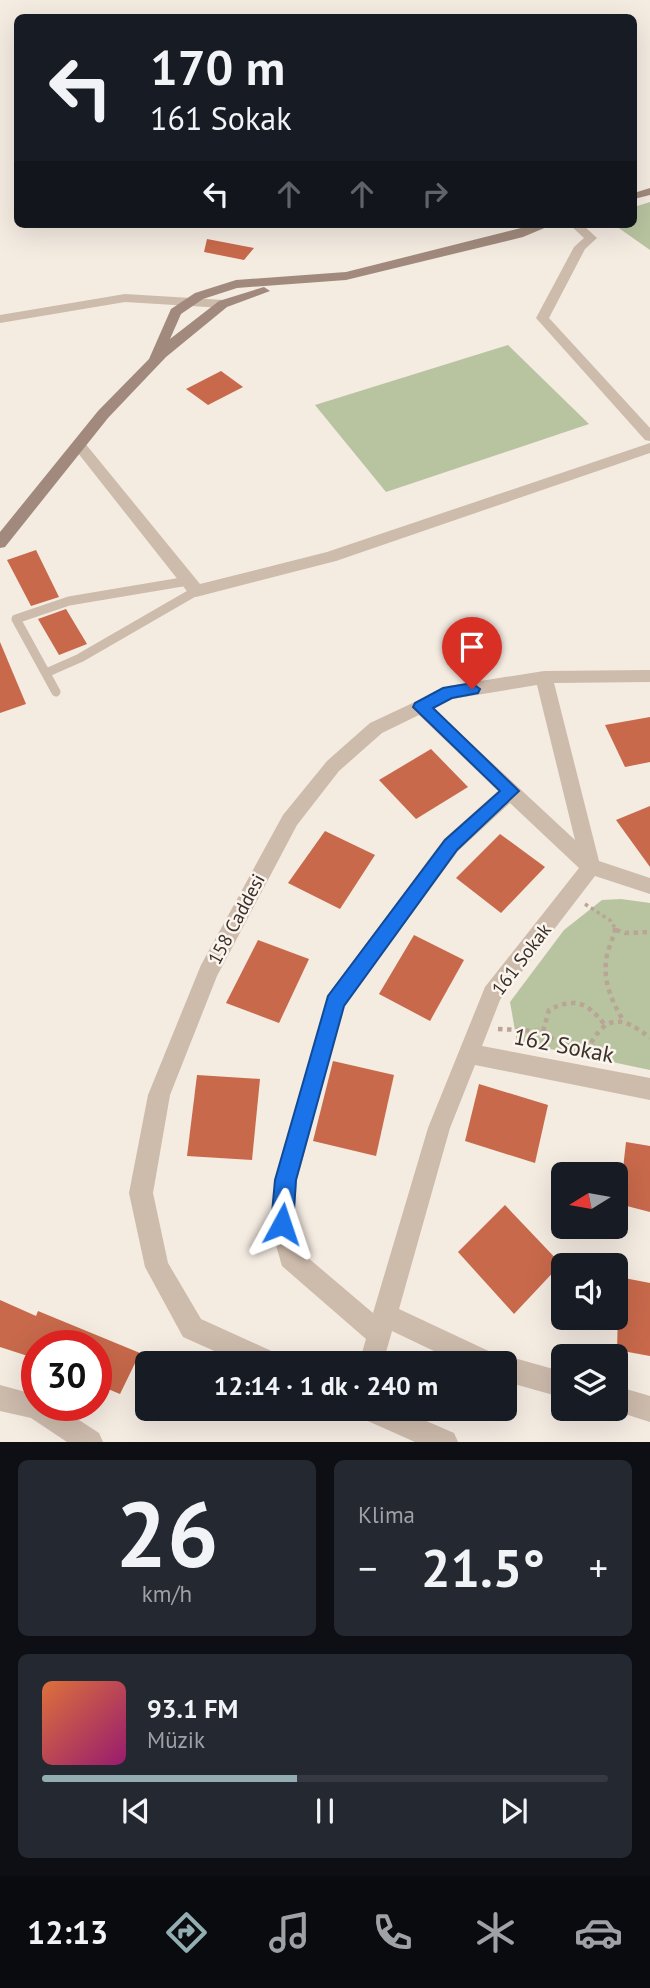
<!DOCTYPE html>
<html lang="tr">
<head>
<meta charset="utf-8">
<style>
	body { margin:0; font-family:"PT Sans",sans-serif; background:#242831; color:#f1f3f6; height:100vh; display:flex; flex-direction:column; font-size:26px; white-space:nowrap }
	* { box-sizing:border-box; margin:0 }
	p { font-size:23px; color:#9ea1a6 }
	.icon { flex:none; width:38px; height:38px; fill:none; stroke:currentColor; stroke-width:2; stroke-linecap:round; stroke-linejoin:round }
	.map { position:relative; height:1442px; overflow:hidden }
	.panel { display:flex; flex-direction:column; gap:18px; padding:18px; background:#0d0f14; flex:1 }
	.panel>* { flex:none }
	.guide { position:absolute; left:14px; top:14px; width:623px; height:214px; border-radius:10px; box-shadow:0 7px 28px #0002; background:#171b24; color:#f1f3f6; overflow:hidden }
	.needle { width:46px; rotate:259deg }
	.controls { position:absolute; left:551px; top:1162px; display:grid; gap:14px }
	.controls a { display:grid; place-items:center; width:77px; height:77px; border-radius:10px; background:#171b24; box-shadow:0 7px 28px #0002; font-size:35px }
	.speed { position:absolute; left:21px; top:1330px; display:flex; gap:14px; font-size:35px; font-weight:700; text-align:center }
	.speed>* { display:grid; place-content:center; width:91px; height:91px; border-radius:50%; background:#171b24; box-shadow:0 7px 28px #0002; line-height:1 }
	.speed .limit { border:10px solid #d22; background:#fff; color:#111 }
	.pin { position:absolute; display:grid; place-items:center; width:60px; height:60px; color:#fff; margin:-72px -30px; border-radius:50% 50% 50% 0; rotate:-45deg; box-shadow:0 0 7px #0007 }
	.pin .icon { rotate:45deg }
	.me { position:absolute; width:77px; margin:-38px; rotate:5deg; stroke-linejoin:round; filter:drop-shadow(0 0 5px #0008) }
	.turn { display:flex; align-items:center; gap:24px; height:147px; padding:0 21px; font-size:32px }
	.turn .icon { width:91px; height:91px; stroke-width:2.5 }
	.turn b { display:block; font-size:49px; line-height:60px }
	.lanes { display:flex; align-items:center; height:66px; padding:0 21px; background:#0003; justify-content:center; gap:35px; direction:ltr }
	.lanes .off { opacity:.35 }
	.big { font-size:52px; font-weight:700; line-height:1.1 }
	.panel .tile { flex:1; display:flex; flex-direction:column; justify-content:center; gap:10px; min-width:0; padding:0 24px; border-radius:10px; background:#242831 }
	.panel .dial { align-items:center; gap:0 }
	.dial b { font-size:91px; line-height:1 }
	.song { display:flex; align-items:center; gap:21px }
	.cover { width:84px; height:84px; border-radius:10px; background:linear-gradient(135deg,hsl(20 70% 55%),hsl(320 70% 35%)) }
	.played { height:7px; border-radius:4px; background:linear-gradient(90deg,#92aeb2 45%,#363941 45%) }
	.keys { display:flex; justify-content:space-around; direction:ltr }
	.heat { display:flex; justify-content:space-between; align-items:center; font-size:38px; direction:ltr }
	.panel .tiles { flex:1; display:grid; gap:18px; grid-template-columns:1fr 1fr }
	.tile:last-child { grid-column:span 2 }
	.trip { position:absolute; left:135px; top:1351px; width:382px; height:70px; border-radius:10px; background:#171b24; box-shadow:0 7px 28px #0002; font-weight:700; line-height:70px; text-align:center }
	.tabs { display:flex; height:112px; justify-content:space-around; align-items:center; background:#090b0e; color:#9ea1a6 }
	.tabs .icon { width:49px; height:49px }
	.tabs .current { color:#92aeb2 }
	.tabs b { font-size:32px; color:#f1f3f6 }
	.map>svg:first-child { display:block }
	.green { fill:#b8c4a0 }
	.building { fill:#c8694b }
	.lines { fill:none; stroke-linecap:round; stroke-linejoin:round }
	.path-far1 { stroke:#b9a596; stroke-width:3.5; stroke-dasharray:3.5 3.5; stroke-linecap:butt }
	.path { stroke:#b9a596; stroke-width:4.5; stroke-dasharray:4.5 4.5; stroke-linecap:butt }
	.service { stroke:#cdbbac; stroke-width:9 }
	.minor { fill:#cdbbac; fill-rule:evenodd }
	.secondary { fill:#a18a7d; fill-rule:evenodd }
	.route { fill:#1a73e8; stroke:#114b97; stroke-width:2 }
	.labels { text-anchor:middle; dominant-baseline:central; stroke-width:5; stroke-linejoin:round; paint-order:stroke }
	.street-label { font-size:19px; fill:#3b302b; stroke:#fbf5ee }
	.near-street-label { font-size:23px; fill:#3b302b; stroke:#fbf5ee }
</style>
</head>
<body>
<div class="map">
<svg width="650" height="1442" viewBox="0 0 650 1442">
	<rect width="100%" height="100%" fill="#f4ebe1"/>
	<g class="green">
		<polygon points="650,202 650,250 613,224 634,224 634,207"/>
		<polygon points="508,345 589,424 386,492 315,405"/>
		<polygon points="621,899 650,903 650,1070 517,1042 510,1002 564,930 602,900"/>
	</g>
	<g class="building">
		<polygon points="207,239 254,248 244,260 204,252"/>
		<polygon points="221,371 243,387 208,405 186,389"/>
		<polygon points="36,550 59,597 31,606 7,560"/>
		<polygon points="66,609 87,644 59,655 38,619"/>
		<polygon points="0,642 26,704 0,713"/>
		<polygon points="650,717 650,762 625,767 605,725"/>
		<polygon points="431,749 468,787 416,819 379,780"/>
		<polygon points="650,806 650,867 616,820"/>
		<polygon points="325,831 375,855 340,909 288,883"/>
		<polygon points="500,834 545,867 501,913 456,878"/>
		<polygon points="414,935 464,960 430,1021 379,994"/>
		<polygon points="258,940 309,959 279,1023 226,1003"/>
		<polygon points="333,1061 394,1075 376,1156 313,1141"/>
		<polygon points="197,1075 260,1079 252,1160 187,1156"/>
		<polygon points="479,1084 548,1105 535,1163 465,1141"/>
		<polygon points="626,1142 650,1146 650,1212 619,1204"/>
		<polygon points="505,1205 561,1264 514,1314 458,1252"/>
		<polygon points="619,1277 650,1283 650,1356 617,1350"/>
		<polygon points="0,1300 36,1316 38,1311 140,1353 120,1394 96,1384 96,1346 37,1346 37,1359 0,1347"/>
	</g>
	<g class="lines">
		<polyline class="path-far1" points="585,904 611,921 616,930"/>
		<g class="path">
			<path d="M615,928C614,937 609,946 607,955C602,979 611,1000 623,1020"/>
			<polyline points="616,930 626,933 650,932"/>
			<path d="M498,1029L543,1031L556,1042L571,1046L590,1045C607,1013 624,1017 650,1038"/>
			<path d="M543,1031L549,1010C574,997 587,1002 604,1024"/>
		</g>
		<g class="service">
			<polyline points="46,673 80,658 196,591"/>
			<polyline points="56,692 16,619 69,601 188,581"/>
		</g>
		<g class="minor">
			<polygon points="569,224 582,224 597,238 585,249 549,318 650,428 650,441 645,440 536,318 574,247 584,238"/>
			<polygon points="125,294 224,300 230,304 224,308 125,302 0,323 0,315"/>
			<polygon points="79,440 84,442 200,584 327,552 650,443 650,453 336,561 196,597 190,595 74,448 74,442"/>
			<path d="M650,670V682L554,683L599,861L650,878V894L595,876L500,1000L482,1046L650,1078V1100L475,1065L450,1128L399,1309L495,1354L497,1359L504,1355L564,1372V1398L504,1381V1363H459L392,1331L383,1363H359L366,1339L282,1266L270,1225L275,1180L328,995L444,839L498,791L419,715L382,733L339,771L297,825L217,976L170,1095L153,1193L168,1263L201,1319L278,1354L282,1363H241L183,1337L145,1267L129,1193L148,1095L201,965L283,815L327,761L370,723L449,686L544,671ZM537,685L575,840L433,708L452,699ZM510,803L579,868L485,987L428,1128L373,1313L300,1251L294,1225L297,1180L344,1006L458,851Z"/>
			<polygon points="0,1385 37,1395 37,1405 56,1405 99,1433 103,1442 67,1442 31,1418 0,1411"/>
			<polygon points="616,1386 650,1396 650,1422 609,1409 616,1409"/>
			<polygon points="357,1409 399,1409 454,1433 458,1442 415,1442 361,1418"/>
		</g>
		<g class="secondary">
			<polygon points="650,188 650,195 634,199 634,193"/>
			<polygon points="537,224 554,224 523,237 346,280 237,288 203,299 181,314 170,339 219,301 264,287 270,291 227,307 166,357 108,418 5,547 0,548 0,532 98,411 149,359 171,309 195,293 236,280 346,272"/>
		</g>
	</g>
	<polygon class="route" points="472,683 480,689 478,693 452,698 433,708 519,791 457,850 344,1006 296,1180 293,1224 289,1232 282,1235 274,1232 271,1224 275,1180 328,996 445,840 500,791 413,707 415,703 443,688"/>
	<g class="labels">
		<g class="street-label">
			<text transform="translate(236 919) rotate(-62)">158 Caddesi</text>
			<text transform="translate(521 959) rotate(-53)">161 Sokak</text>
		</g>
		<g class="near-street-label">
			<text transform="translate(564 1045) rotate(11)">162 Sokak</text>
		</g>
	</g>
</svg>
<div class="controls">
<a><svg class="needle" viewBox="-14 -14 28 28"><path d="M0-13l5 13h-10z" fill="#e53935"/><path d="M0 13l5-13h-10z" fill="#9ea1a6"/></svg></a>
<a><svg class="icon" aria-label="sound" viewBox="0 0 24 24"><path d="M4 9h4l5-4v14l-5-4H4zM17 9q2 3 0 6"/></svg></a>
<a><svg class="icon" aria-label="layers" viewBox="0 0 24 24"><path d="M12 4l9 5-9 5-9-5zM3 14l9 5 9-5"/></svg></a>
</div>
<div class="speed"><div class="limit">30</div></div>
<div class="pin" style="left:472px;top:689px;background:#d93025"><svg class="icon" aria-label="arrive" viewBox="0 0 24 24"><path d="M6 21V4h12l-3 4 3 4H6"/></svg></div>
<svg class="me" style="left:282px;top:1224px" viewBox="-20 -20 40 40"><path d="M0-17L14 15 0 8-14 15z" fill="#1a73e8" stroke="#fff" stroke-width="4"/></svg>
<div class="trip">12:14 · 1 dk · 240 m</div>
<div class="guide">
<div class="turn"><svg class="icon" aria-label="left" viewBox="0 0 24 24"><path d="M17 20v-9H6M10 6l-5 5 5 5"/></svg><div><b>170 m</b>161 Sokak</div></div>
<div class="lanes"><svg class="icon" aria-label="left" viewBox="0 0 24 24"><path d="M17 20v-9H6M10 6l-5 5 5 5"/></svg><svg class="icon off" aria-label="ahead" viewBox="0 0 24 24"><path d="M12 20V5M6 11l6-6 6 6"/></svg><svg class="icon off" aria-label="ahead" viewBox="0 0 24 24"><path d="M12 20V5M6 11l6-6 6 6"/></svg><svg class="icon off" aria-label="right" viewBox="0 0 24 24"><path d="M7 20v-9h11M14 6l5 5-5 5"/></svg></div>
</div>
</div>
<section class="panel">
<div class="tiles">
<div class="tile dial"><b>26</b><p>km/h</p></div>
<div class="tile"><p>Klima</p>
<div class="heat"><a>−</a><b class="big">21.5°</b><a>+</a></div>
</div>
<div class="tile">
<div class="song"><i class="cover"></i><div><b>93.1 FM</b><p>Müzik</p></div></div>
<div class="played"></div>
<div class="keys"><svg class="icon" aria-label="previous" viewBox="0 0 24 24"><path d="M18 5L8 12l10 7zM5 5v14"/></svg><svg class="icon" aria-label="pause" viewBox="0 0 24 24"><path d="M8 5v14M16 5v14"/></svg><svg class="icon" aria-label="next" viewBox="0 0 24 24"><path d="M6 5l10 7-10 7zM19 5v14"/></svg></div>
</div>
</div>
</section>
<nav class="tabs">
<b>12:13</b>
<svg class="icon current" aria-label="directions" viewBox="0 0 24 24"><path d="M12 3l9 9-9 9-9-9zM9 14v-3h6M13 9l2 2-2 2"/></svg>
<svg class="icon" aria-label="music" viewBox="0 0 24 24"><path d="M9 18V5l10-2v13"/><circle cx="6" cy="18" r="3"/><circle cx="16" cy="16" r="3"/></svg>
<svg class="icon" aria-label="phone" viewBox="0 0 24 24"><path d="M5 4h4l2 5-3 2q2 4 5 5l2-3 5 2v4C11 20 4 13 5 4z"/></svg>
<svg class="icon" aria-label="climate" viewBox="0 0 24 24"><path d="M12 3v18M4 7l16 10M4 17L20 7"/></svg>
<svg class="icon" aria-label="car" viewBox="0 0 24 24"><path d="M5 17H2v-5l4-1 3-4h7l3 4 3 1v5h-3M9 17h6M6 11h13"/><circle cx="7" cy="17" r="2"/><circle cx="17" cy="17" r="2"/></svg>
</nav>
</body>
</html>
